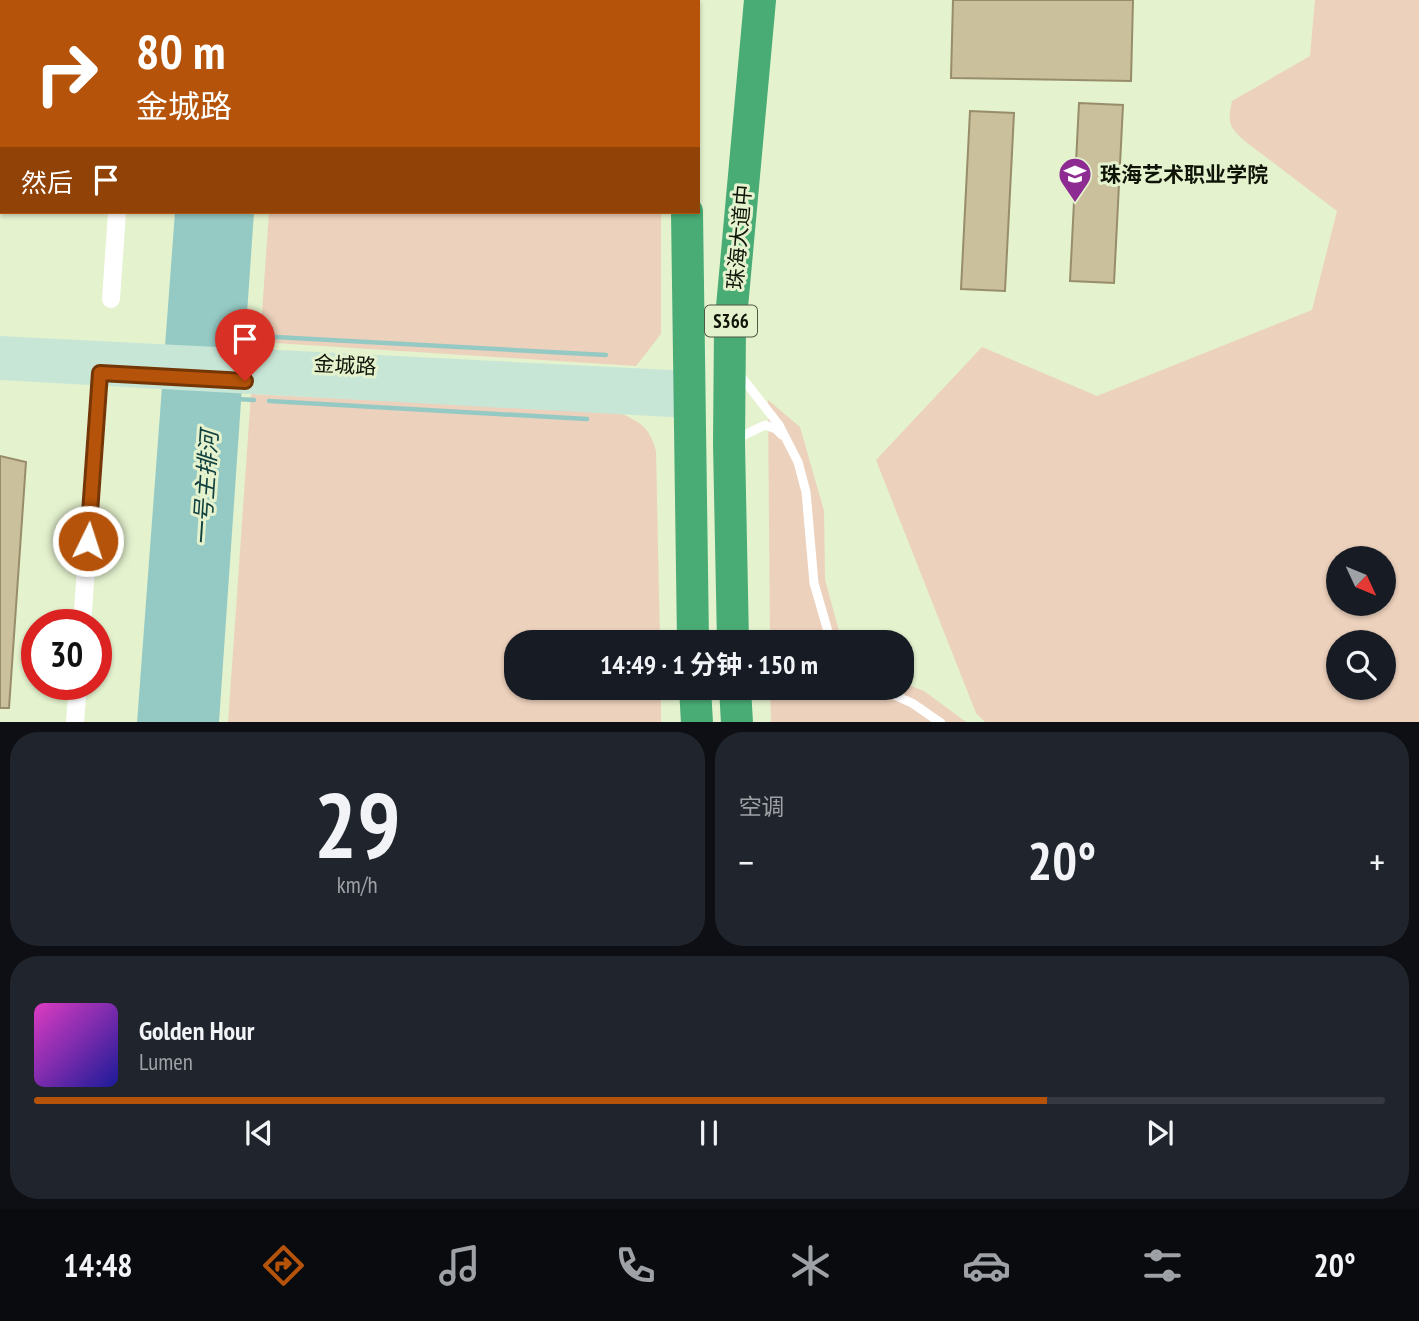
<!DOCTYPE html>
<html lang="zh">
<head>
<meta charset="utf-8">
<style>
	body { margin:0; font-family:"PT Sans Narrow","Noto Sans SC",sans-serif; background:#20242c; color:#f1f3f6; height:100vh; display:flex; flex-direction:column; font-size:26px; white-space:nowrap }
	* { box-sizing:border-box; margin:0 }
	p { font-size:23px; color:#9ea1a6 }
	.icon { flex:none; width:38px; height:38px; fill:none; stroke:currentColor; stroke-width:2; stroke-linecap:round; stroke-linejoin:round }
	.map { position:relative; height:722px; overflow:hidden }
	.details { display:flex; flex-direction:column; gap:10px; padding:10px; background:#0d0f14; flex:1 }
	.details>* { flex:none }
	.hud { position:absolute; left:0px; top:0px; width:700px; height:214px; box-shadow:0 2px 5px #0004; background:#b45309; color:#fff; overflow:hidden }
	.needle { width:46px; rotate:134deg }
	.buttons { position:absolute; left:1326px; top:546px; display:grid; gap:14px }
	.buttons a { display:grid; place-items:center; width:70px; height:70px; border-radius:50%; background:#171b24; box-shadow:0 2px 5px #0004; font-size:35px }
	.speed { position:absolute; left:21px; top:609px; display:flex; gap:14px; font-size:35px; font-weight:700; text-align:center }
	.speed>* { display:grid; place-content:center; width:91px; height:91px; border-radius:50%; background:#171b24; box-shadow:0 2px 5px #0004; line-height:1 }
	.speed .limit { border:10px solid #d22; background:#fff; color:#111 }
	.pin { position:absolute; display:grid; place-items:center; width:60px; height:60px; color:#fff; margin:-72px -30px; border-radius:50% 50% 50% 0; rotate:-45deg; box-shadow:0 0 7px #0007 }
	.pin .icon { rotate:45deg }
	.me { position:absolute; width:77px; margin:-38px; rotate:4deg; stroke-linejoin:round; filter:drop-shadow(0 0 5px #0008) }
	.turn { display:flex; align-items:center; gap:24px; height:147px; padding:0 21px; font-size:32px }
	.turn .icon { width:91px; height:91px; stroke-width:2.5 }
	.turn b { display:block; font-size:49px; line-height:60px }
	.then { display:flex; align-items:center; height:66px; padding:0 21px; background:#0003; gap:14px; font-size:26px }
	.big { font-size:52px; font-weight:700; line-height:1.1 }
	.details .tile { flex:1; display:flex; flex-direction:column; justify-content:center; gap:10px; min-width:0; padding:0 24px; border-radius:28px; background:#20242c }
	.details .dial { align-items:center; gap:0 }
	.dial b { font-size:91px; line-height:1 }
	.song { display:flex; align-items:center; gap:21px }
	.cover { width:84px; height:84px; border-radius:10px; background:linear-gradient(135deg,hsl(310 70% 55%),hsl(240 70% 35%)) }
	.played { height:7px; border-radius:4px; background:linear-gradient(90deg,#b45309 75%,#363941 75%) }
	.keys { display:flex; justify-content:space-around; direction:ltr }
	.heat { display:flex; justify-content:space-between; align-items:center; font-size:38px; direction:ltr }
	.details .tiles { flex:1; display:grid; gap:10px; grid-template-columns:1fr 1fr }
	.tile:last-child { grid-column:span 2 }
	.trip { position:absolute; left:504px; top:630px; width:410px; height:70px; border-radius:28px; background:#171b24; box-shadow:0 2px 5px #0004; font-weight:700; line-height:70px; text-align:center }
	.tabs { display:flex; height:112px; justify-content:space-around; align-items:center; background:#090b0e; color:#9ea1a6 }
	.tabs .icon { width:49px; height:49px }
	.tabs .active { color:#b45309 }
	.tabs b { font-size:32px; color:#f1f3f6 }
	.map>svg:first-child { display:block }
	.green { fill:#ecd1bc; fill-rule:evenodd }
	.water { fill:#95cac4 }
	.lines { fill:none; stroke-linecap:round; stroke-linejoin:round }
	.stream { stroke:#95cac4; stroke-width:4.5 }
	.building { fill:#cbc09c; stroke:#988d6b; stroke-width:2 }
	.lane { stroke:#fff; stroke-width:9 }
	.street { stroke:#fff; stroke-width:18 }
	.secondary { stroke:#c8e6d6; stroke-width:24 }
	.highway { stroke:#49ac75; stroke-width:32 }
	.route-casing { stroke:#753606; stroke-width:18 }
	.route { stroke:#b45309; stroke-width:12 }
	.labels { text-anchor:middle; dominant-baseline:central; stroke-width:6; stroke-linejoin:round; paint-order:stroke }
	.shield { fill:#e4f2ce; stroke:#505743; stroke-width:2 }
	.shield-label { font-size:19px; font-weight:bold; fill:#101408 }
	.poi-label { font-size:21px; font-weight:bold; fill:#101408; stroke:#e4f2ce; text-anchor:start }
	.street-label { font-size:21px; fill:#101408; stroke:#e4f2ce }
	.water-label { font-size:23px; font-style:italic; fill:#11413e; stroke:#e4f2ce }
</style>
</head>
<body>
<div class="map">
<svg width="1419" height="723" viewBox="0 0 1419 723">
	<rect width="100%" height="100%" fill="#e4f2ce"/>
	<g class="green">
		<polygon points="284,0 661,0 661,2 283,2"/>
		<path d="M1315,0H1419V722H985L976,713L876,460L982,347L1097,396L1312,310L1337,211L1246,142C1229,127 1227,123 1232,101L1310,56ZM1384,558V604H1339V558ZM1384,642V688H1339V642Z"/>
		<polygon points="269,212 661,212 661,334 636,366 260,342"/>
		<path d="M251,394L618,412C641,423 649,426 656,451L660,642H516V688H661V722L228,723Z"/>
		<polygon points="768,400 800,427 824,511 825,580 842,642 770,642"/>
		<polygon points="901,682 924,691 966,722 771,722 770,688 901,688"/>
	</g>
	<polygon class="water" points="175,212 254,212 219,722 137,723"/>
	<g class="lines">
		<g class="stream">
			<polyline points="242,335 255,336"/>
			<polyline points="275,337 606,355"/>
			<polyline points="238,399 254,400"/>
			<polyline points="269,401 587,419"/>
		</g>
	</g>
	<g class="building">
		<polygon points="953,0 1133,0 1131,81 951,78"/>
		<polygon points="1079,103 1123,105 1114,283 1070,281"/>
		<polygon points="970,111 1014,113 1005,291 961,289"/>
		<polygon points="0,456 26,462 9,708 0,708"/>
	</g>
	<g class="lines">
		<g class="lane">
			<polyline points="740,375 779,425 798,462 806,492 814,583 831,642"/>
			<polyline points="736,439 765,425 776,429 782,435"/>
			<polyline points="878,688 912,703 941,723"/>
		</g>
		<g class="street">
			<polyline points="133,2 133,0"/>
			<polyline points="111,299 117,212"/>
			<polyline points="82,625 100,373"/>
			<polyline points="75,723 78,684"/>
		</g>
		<g class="secondary">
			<polyline points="0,348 690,383"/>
			<polyline points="0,368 689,406"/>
		</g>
		<g class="highway">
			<polyline points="679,0 679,2"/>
			<polyline points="687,212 693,642"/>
			<polyline points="733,642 729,443 730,329 760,0"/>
			<polyline points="695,688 697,723"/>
			<polyline points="735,688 737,723"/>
		</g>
	</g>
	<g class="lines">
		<defs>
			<polyline id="route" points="88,541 100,373 245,381"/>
		</defs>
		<use href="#route" class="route-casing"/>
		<use href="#route" class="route"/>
	</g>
	<defs>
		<symbol id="university-pin" viewBox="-11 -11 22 30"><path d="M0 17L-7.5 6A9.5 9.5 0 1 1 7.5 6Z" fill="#8e2b93" stroke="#e4f2ce"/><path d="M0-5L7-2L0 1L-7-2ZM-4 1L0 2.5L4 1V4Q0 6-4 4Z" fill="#fff"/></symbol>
	</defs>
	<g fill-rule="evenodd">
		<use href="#university-pin" x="1056" y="155" width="38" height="52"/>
	</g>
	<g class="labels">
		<rect class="shield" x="705" y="305.5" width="52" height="31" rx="5"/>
		<g class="shield-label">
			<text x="731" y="321">S366</text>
		</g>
		<g class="poi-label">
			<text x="1100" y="174">珠海艺术职业学院</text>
		</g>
		<g class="street-label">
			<text transform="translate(739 237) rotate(-85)">珠海大道中</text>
			<text transform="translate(345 365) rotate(3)">金城路</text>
		</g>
		<g class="water-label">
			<text transform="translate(205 488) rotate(-86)">一号主排河</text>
		</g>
	</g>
</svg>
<div class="buttons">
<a><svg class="needle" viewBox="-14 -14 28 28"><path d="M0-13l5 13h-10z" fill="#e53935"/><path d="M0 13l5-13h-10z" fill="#9ea1a6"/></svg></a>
<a><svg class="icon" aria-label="search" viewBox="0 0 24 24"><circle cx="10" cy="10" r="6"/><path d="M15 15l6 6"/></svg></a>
</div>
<div class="speed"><div class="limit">30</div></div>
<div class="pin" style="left:245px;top:381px;background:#d93025"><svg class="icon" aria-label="arrive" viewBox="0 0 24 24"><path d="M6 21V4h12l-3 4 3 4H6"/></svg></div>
<svg class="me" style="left:88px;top:541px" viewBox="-20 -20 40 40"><circle r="17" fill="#b45309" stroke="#fff" stroke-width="3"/><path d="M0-11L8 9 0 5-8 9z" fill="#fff"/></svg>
<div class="trip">14:49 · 1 分钟 · 150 m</div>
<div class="hud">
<div class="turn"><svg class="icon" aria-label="right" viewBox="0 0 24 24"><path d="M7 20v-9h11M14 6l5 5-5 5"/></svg><div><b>80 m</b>金城路</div></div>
<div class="then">然后<svg class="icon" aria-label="arrive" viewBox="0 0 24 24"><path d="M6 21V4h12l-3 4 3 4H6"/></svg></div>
</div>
</div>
<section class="details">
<div class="tiles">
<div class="tile dial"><b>29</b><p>km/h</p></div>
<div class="tile"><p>空调</p>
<div class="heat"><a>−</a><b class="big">20°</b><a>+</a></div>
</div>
<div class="tile">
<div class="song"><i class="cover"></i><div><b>Golden Hour</b><p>Lumen</p></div></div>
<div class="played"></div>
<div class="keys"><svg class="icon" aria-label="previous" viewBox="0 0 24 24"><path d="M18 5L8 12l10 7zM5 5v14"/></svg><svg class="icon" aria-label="pause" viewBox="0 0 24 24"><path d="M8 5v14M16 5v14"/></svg><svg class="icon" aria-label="next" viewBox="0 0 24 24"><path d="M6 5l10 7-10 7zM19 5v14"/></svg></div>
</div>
</div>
</section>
<nav class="tabs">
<b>14:48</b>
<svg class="icon active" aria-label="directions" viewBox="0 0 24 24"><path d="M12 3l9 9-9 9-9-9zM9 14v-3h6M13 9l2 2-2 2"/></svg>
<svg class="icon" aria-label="music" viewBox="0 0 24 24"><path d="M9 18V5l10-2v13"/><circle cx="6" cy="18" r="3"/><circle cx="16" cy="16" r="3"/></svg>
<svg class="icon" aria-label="phone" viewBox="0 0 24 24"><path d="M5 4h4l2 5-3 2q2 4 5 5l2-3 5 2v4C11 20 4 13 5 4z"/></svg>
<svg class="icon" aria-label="climate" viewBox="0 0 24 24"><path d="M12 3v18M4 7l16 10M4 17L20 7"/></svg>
<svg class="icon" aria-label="car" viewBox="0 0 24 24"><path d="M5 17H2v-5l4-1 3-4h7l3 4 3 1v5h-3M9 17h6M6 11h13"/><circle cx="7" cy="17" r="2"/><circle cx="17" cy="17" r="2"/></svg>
<svg class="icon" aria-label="filters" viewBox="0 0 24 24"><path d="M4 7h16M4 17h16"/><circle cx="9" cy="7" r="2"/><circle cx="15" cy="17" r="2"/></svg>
<b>20°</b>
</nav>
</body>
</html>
